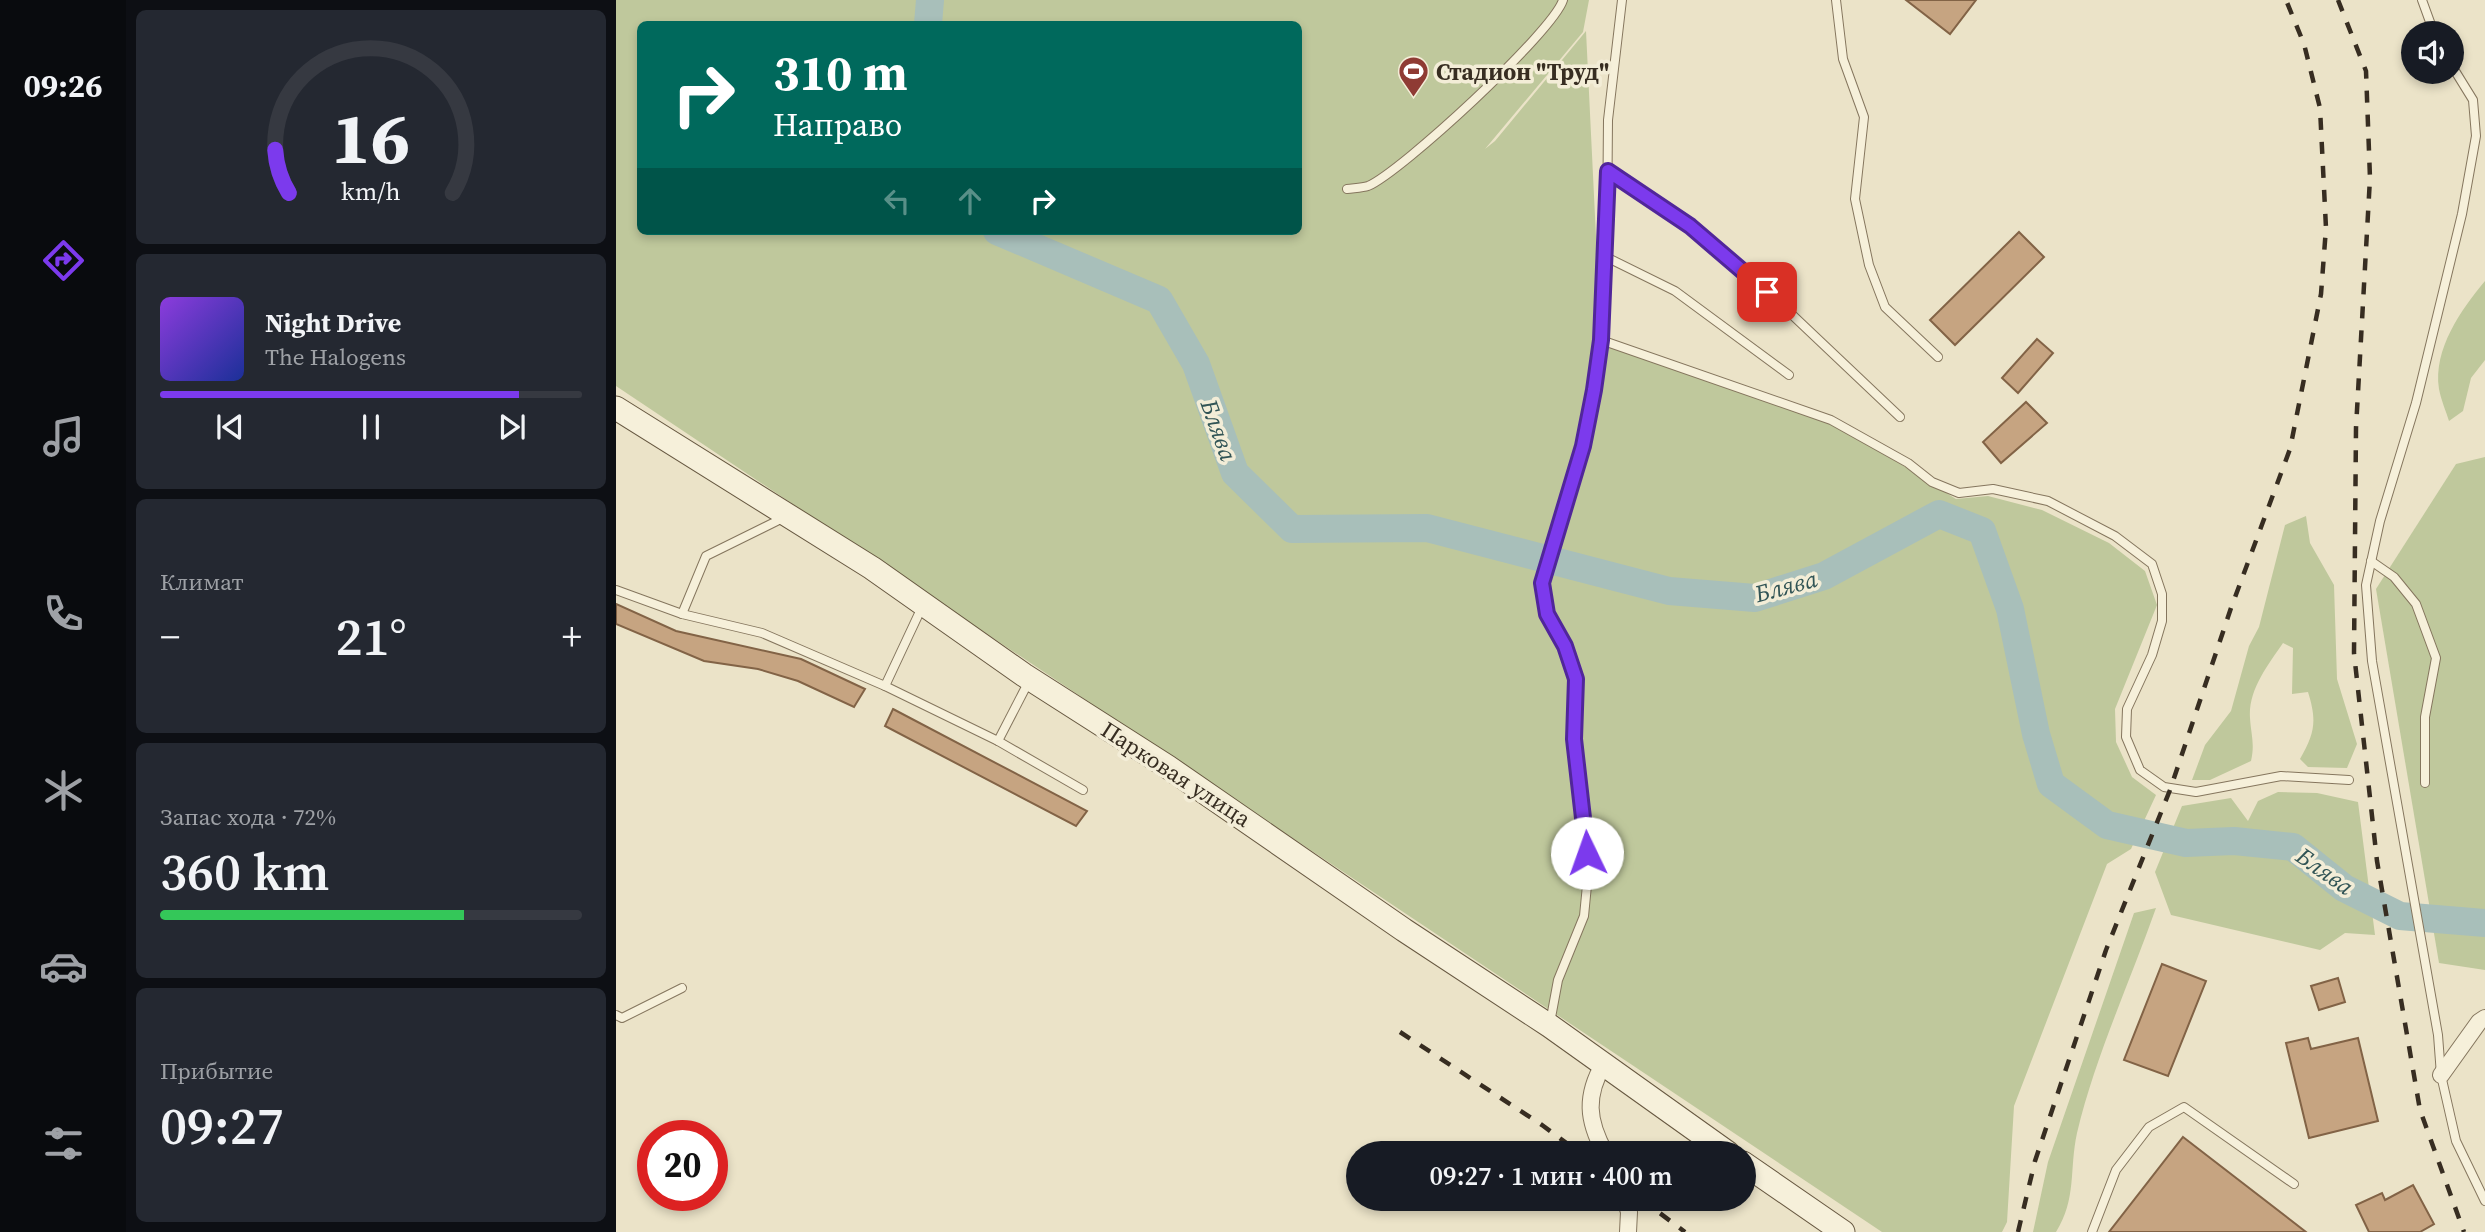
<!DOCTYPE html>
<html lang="ru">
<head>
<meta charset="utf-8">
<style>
	body { margin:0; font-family:"Source Serif 4",serif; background:#242831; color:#f1f3f6; height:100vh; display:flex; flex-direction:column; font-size:26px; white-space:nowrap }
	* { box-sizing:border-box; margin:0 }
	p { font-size:23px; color:#9ea1a6 }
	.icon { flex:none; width:38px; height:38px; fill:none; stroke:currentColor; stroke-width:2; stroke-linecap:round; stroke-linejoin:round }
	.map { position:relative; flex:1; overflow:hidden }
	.sheet { display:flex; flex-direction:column; gap:10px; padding:10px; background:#0d0f14; width:490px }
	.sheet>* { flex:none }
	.banner { position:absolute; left:21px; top:21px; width:665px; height:214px; border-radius:10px; box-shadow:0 4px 10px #0003; background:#00695c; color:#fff; overflow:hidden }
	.controls { position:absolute; left:1785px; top:21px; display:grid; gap:14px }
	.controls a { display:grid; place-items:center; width:63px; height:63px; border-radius:50%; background:#171b24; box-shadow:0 4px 10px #0003; font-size:35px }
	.speed { position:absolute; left:21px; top:1120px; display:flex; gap:14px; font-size:35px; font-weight:700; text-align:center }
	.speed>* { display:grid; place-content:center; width:91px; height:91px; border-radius:50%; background:#171b24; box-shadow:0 4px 10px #0003; line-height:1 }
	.speed .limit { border:10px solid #d22; background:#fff; color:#111 }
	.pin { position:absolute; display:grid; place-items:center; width:60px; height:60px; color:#fff; margin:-30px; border-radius:14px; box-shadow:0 4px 10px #0006 }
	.me { position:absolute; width:77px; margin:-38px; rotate:357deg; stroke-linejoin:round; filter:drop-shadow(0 0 5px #0008) }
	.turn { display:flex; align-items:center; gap:24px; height:147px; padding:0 21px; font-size:32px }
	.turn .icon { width:91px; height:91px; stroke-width:2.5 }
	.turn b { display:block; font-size:49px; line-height:60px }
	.lanes { display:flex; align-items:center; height:66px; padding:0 21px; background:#0003; justify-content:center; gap:35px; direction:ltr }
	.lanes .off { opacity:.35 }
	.big { font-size:52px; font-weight:600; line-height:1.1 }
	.sheet .tile { flex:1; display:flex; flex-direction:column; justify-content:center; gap:10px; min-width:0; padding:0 24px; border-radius:10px; background:#242831 }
	.sheet .dial { align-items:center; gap:0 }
	.dial svg { height:182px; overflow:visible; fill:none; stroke:#363941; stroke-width:7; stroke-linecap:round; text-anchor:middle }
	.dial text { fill:#f1f3f6; stroke:none }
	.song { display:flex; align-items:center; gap:21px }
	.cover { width:84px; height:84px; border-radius:10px; background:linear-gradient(135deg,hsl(270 70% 55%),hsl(230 70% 35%)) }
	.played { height:7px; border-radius:4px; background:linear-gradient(90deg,#7c3aed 85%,#363941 85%) }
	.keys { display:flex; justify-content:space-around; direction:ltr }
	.heat { display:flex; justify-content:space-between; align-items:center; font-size:38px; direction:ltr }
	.charge { height:10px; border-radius:5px; background:linear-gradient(90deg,#34c759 72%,#363941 0) }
	.trip { position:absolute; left:730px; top:1141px; width:410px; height:70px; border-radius:35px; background:#171b24; box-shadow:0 4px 10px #0003; font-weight:600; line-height:70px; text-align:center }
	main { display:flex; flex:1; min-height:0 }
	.tab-bar { display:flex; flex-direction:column; width:126px; justify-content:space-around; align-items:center; background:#090b0e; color:#9ea1a6 }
	.tab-bar .icon { width:49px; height:49px }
	.tab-bar .active { color:#7c3aed }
	.tab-bar b { font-size:32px; color:#f1f3f6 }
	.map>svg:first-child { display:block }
	.green { fill:#bfc89c; fill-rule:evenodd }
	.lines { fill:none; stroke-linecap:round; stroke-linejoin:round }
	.river { stroke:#a8bfba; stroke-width:28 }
	.building { fill:#c6a481; stroke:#826346; stroke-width:2 }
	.lane-casing { stroke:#85765e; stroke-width:10 }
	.street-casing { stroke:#85765e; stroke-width:18 }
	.secondary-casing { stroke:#675841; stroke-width:25 }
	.lane { stroke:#f6f0da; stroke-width:8 }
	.street { stroke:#f6f0da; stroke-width:16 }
	.secondary { stroke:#f6f0da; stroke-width:23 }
	.rail { stroke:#372d21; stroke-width:4.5; stroke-dasharray:12 12; stroke-linecap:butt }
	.route-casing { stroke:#51269a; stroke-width:18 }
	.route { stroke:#7c3aed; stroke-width:12 }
	.labels { text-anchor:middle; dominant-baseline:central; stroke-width:7; stroke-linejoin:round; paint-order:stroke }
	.poi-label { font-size:23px; font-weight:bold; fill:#372d21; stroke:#f3edd7; text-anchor:start }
	.street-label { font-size:23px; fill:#372d21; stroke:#f3edd7 }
	.water-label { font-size:24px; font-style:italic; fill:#315455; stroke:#f3edd7 }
</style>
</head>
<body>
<main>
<nav class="tab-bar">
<b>09:26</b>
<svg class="icon active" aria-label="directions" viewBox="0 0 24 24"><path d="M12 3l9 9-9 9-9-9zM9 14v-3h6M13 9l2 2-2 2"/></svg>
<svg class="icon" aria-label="music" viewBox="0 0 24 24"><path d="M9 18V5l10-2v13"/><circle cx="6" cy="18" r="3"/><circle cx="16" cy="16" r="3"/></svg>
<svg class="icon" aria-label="phone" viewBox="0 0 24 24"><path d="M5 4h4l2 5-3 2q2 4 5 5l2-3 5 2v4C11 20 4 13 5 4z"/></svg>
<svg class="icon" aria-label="climate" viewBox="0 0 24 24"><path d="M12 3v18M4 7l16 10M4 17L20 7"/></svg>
<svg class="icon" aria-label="car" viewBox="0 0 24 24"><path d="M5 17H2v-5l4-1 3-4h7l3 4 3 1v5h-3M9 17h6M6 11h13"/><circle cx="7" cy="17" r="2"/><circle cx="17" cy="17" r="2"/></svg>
<svg class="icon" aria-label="filters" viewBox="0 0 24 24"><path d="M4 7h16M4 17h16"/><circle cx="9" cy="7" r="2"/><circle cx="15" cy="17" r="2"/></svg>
</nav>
<section class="sheet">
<div class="tile dial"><svg viewBox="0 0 100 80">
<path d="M14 69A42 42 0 1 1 86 69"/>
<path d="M14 69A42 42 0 0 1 8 50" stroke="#7c3aed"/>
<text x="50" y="56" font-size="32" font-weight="700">16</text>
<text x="50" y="72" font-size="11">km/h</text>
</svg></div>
<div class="tile">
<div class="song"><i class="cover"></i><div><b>Night Drive</b><p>The Halogens</p></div></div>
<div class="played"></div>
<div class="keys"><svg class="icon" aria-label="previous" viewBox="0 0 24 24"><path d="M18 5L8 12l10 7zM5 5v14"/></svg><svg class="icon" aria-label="pause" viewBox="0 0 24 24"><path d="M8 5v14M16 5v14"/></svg><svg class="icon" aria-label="next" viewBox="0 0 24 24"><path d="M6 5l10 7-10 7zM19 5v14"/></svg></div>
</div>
<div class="tile"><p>Климат</p>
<div class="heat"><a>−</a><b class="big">21°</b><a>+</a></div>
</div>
<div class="tile"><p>Запас хода · 72%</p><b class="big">360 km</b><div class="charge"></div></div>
<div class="tile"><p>Прибытие</p><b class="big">09:27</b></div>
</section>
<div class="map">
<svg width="1869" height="1232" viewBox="0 0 1869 1232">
	<rect width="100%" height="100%" fill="#ebe3c8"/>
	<g class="green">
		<path d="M0,0H973L967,32L869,149L879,141L970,31L985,340L1215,420L1340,499L1372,496L1426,510L1493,543L1529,571L1541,605L1499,709L1500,742L1516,777L1540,795L1515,849L1491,864L1398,1106L1391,1222L1386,1232H1266L0,386ZM24,24H682V231H24Z"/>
		<path d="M1869,281V360L1855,378L1847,411L1833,421C1830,411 1825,400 1823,389C1817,349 1845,310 1869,281Z"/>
		<polygon points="1869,457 1869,970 1823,963 1760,589 1840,464"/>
		<path d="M1690,516L1694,543L1718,585L1721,679L1741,744L1731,768L1692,767L1684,759C1699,733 1701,721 1692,692L1676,694L1677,648L1667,643C1652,665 1632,690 1634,718C1635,734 1639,744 1635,761L1594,780H1576L1589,745L1615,711L1633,646L1643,627L1669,525Z"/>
		<polygon points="1662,792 1701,793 1742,802 1759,935 1729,933 1704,950 1555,915 1539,872 1566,806 1615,798 1632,821 1642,801"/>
		<path d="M1540,908C1514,982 1479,1057 1461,1133C1453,1170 1461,1198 1440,1232H1417L1432,1162L1518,913Z"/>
	</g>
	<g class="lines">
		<g class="river">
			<polyline points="312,24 314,0"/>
			<polyline points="381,231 543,300 580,364 619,473 676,529 811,528 1053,591 1139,598 1208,576 1323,514 1366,531 1394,609 1420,734 1435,784 1491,825 1570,843 1618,841 1677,847 1728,888 1784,916 1869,923"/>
		</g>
	</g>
	<g class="building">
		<polygon points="1290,0 1360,0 1334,34"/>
		<polygon points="1403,232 1428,257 1339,345 1314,320"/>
		<polygon points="1421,339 1437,353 1402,393 1386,378"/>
		<polygon points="1410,402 1431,423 1385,463 1367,442"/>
		<polygon points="0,604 60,631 185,659 249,689 238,707 182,681 142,669 88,661 0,624"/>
		<polygon points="277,709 471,811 460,826 269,726"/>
		<polygon points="1546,964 1590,981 1552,1076 1508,1060"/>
		<polygon points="1722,978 1729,1002 1703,1010 1695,986"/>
		<polygon points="1692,1038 1695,1049 1742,1038 1762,1121 1693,1138 1670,1043"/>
		<polygon points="1567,1137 1690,1232 1493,1232"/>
		<polygon points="1797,1185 1818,1224 1804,1232 1753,1232 1740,1205 1766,1193 1769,1200"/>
	</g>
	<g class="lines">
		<defs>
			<g id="lane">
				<polyline points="1220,0 1227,59 1248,117 1239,199 1253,265 1269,307 1322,357"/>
				<polyline points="1806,0 1818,33"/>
				<polyline points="1836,66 1857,100 1860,136 1846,214 1800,403 1764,521 1750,585 1756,661 1822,1035 1825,1075 1840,1141 1869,1201"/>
				<polyline points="992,171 1074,226 1170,309 1284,417"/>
				<path d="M731,189C738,188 746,188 752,186C785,172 937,32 947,0"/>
				<polyline points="990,257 1059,291 1173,375"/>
				<polyline points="985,340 1215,420 1292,463 1316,482 1343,493 1377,489 1432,501 1499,536 1536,564 1546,594 1546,621 1536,655 1511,709 1510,737 1524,770 1548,787 1580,792 1665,776 1733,780"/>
				<polyline points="1755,561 1778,577 1800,604 1820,658 1809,717 1809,783"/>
				<polyline points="0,590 66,614 146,633 269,686 382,741 467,790"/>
				<polyline points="66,614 90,556 169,517"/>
				<polyline points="269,686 306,607"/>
				<polyline points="382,741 413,681"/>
				<polyline points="0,1015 6,1018 66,988"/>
				<polyline points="934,1023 942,980 968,916 972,875 968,810 958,739 960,679 949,646 931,614 926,583 967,446 985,340 991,233 992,120 1006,0"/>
				<polyline points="1476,1232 1500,1170 1533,1127 1568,1107 1678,1184"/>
			</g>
			<g id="street">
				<path d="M988,1063C969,1096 971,1120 989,1153"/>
				<polyline points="1825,1075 1863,1022 1869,1018"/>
				<polyline points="1009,1199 1013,1212 1012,1232"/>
			</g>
			<g id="secondary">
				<polyline points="0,408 256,568 408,675 552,767 788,930 934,1026 1112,1153"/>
				<polyline points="1127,1163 1227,1232"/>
			</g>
		</defs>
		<use href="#lane" class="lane-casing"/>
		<use href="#street" class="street-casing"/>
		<use href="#secondary" class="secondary-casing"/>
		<use href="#lane" class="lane"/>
		<use href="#street" class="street"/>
		<use href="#secondary" class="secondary"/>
		<g class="rail">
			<polyline points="1722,0 1750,71 1754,178 1740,428 1738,653 1761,861 1804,1110 1848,1232"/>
			<polyline points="784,1032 926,1125 964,1153"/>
			<polyline points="1025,1199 1069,1232"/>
			<polyline points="1402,1232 1419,1161 1490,950 1554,790 1615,608 1674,449 1705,294 1710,228 1704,108 1688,44 1670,0"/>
		</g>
	</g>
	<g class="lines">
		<defs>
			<polyline id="route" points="971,853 958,739 960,679 949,646 931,614 926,583 967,446 978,390 985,340 992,171 1074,226 1151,292"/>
		</defs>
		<use href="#route" class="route-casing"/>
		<use href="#route" class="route"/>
	</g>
	<defs>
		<symbol id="stadium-pin" viewBox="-11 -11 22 30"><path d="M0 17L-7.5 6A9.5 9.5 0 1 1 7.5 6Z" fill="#8f3b34" stroke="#f3edd7"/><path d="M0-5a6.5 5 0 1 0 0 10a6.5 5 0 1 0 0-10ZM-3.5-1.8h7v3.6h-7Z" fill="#fff"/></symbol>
	</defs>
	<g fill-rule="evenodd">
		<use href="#stadium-pin" x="780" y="54" width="35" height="47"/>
	</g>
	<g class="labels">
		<g class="poi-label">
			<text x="820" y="72">Стадион "Труд"</text>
		</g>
		<g class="street-label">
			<text transform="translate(560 774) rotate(33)">Парковая улица</text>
		</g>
		<g class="water-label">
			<text transform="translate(603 430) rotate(70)">Блява</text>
			<text transform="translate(1170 586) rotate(-15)">Блява</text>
			<text transform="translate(1709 871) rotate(35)">Блява</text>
		</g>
	</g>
</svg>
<div class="controls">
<a><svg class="icon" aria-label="sound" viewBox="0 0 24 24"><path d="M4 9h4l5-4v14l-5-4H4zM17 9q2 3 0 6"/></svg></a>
</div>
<div class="speed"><div class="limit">20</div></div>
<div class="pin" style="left:1151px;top:292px;background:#d93025"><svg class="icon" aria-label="arrive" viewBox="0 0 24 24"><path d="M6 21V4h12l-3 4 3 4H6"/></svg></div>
<svg class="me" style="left:971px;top:853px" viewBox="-20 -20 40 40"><circle r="19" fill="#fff"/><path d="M0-13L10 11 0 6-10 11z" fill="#7c3aed"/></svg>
<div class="trip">09:27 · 1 мин · 400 m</div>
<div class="banner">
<div class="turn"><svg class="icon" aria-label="right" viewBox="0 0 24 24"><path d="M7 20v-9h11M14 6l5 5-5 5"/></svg><div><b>310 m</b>Направо</div></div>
<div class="lanes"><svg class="icon off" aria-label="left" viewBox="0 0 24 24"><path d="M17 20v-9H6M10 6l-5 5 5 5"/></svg><svg class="icon off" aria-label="ahead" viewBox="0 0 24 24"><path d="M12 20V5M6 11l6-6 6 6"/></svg><svg class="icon" aria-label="right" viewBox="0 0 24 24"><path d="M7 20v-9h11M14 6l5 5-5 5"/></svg></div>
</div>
</div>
</main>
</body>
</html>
